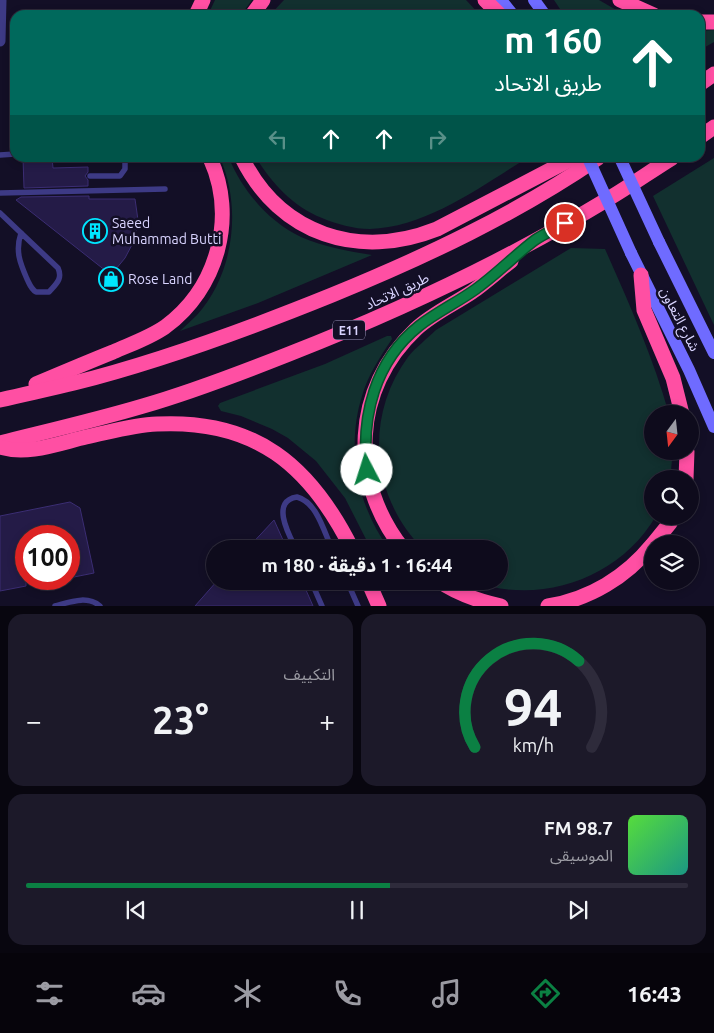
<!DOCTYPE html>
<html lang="ar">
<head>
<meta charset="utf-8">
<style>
	body { margin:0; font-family:Ubuntu,"Noto Sans Arabic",sans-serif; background:#1c1929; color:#f1f3f6; direction:rtl; height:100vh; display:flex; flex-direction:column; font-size:19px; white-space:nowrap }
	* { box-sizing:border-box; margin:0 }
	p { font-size:16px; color:#9b9ba3 }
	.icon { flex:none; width:28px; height:28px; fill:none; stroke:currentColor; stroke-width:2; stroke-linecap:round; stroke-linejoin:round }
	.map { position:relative; height:606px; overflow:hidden; direction:ltr }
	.panel { display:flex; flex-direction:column; gap:8px; padding:8px; background:#08060f; flex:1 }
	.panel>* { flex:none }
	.guide { position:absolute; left:10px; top:10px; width:695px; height:152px; border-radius:15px; box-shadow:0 2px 8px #0003,0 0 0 1px #2e2b3b; direction:rtl; background:#00695c; color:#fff; overflow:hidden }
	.needle { width:32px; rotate:195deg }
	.controls { position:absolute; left:644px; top:405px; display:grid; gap:10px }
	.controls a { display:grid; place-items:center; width:55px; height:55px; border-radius:50%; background:#0e0b1c; box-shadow:0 2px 8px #0003,0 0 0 1px #2e2b3b; font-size:25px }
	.speed { position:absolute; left:15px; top:525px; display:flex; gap:10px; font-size:25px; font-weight:700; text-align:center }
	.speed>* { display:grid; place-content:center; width:65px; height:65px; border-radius:50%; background:#0e0b1c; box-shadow:0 2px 8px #0003,0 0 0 1px #2e2b3b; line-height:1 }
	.speed .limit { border:8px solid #d22; background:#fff; color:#111 }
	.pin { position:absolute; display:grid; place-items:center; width:42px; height:42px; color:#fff; margin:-21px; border:2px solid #fff; border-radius:50%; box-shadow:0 1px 5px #0007 }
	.me { position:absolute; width:55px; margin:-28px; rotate:355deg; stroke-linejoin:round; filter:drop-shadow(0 0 4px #0008) }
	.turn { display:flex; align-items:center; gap:18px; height:105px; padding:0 20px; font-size:22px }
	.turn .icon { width:65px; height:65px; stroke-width:2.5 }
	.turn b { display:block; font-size:35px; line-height:42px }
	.lanes { display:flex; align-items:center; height:48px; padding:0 20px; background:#0003; justify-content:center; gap:25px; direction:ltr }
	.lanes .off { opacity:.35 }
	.big { font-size:38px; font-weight:700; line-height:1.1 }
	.panel .tile { flex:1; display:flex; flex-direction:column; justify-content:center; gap:8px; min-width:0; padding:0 18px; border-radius:15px; background:#1c1929 }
	.panel .dial { align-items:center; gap:0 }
	.dial svg { height:130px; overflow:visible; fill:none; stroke:#2e2b3b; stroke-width:7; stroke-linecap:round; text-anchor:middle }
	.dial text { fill:#f1f3f6; stroke:none }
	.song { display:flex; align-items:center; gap:15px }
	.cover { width:60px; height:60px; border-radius:8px; background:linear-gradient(135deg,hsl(110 70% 55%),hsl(170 70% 35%)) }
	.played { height:5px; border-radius:2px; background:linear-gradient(90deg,#0b8043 55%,#2e2b3b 55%) }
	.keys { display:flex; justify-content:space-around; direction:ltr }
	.heat { display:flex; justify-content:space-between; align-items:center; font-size:28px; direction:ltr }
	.panel .tiles { flex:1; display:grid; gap:8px; grid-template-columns:1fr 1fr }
	.tile:last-child { grid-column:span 2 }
	.trip { position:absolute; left:206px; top:540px; width:302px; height:50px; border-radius:25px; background:#0e0b1c; box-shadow:0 2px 8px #0003,0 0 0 1px #2e2b3b; font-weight:700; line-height:50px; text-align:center; direction:rtl }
	.tab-bar { display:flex; height:80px; justify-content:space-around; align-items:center; background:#06040b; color:#9b9ba3 }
	.tab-bar .icon { width:35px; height:35px }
	.tab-bar .on { color:#0b8043 }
	.tab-bar b { font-size:22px; color:#f1f3f6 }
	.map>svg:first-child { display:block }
	.green { fill:#12302f }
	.building { fill:#241b47; stroke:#3b2d73 }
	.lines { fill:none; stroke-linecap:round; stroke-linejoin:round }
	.service { stroke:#3d3a85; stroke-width:5.5 }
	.minor { stroke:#3d3a85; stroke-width:11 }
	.secondary { stroke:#6f6bff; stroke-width:12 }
	.motorway { stroke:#ff4fa3; stroke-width:15 }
	.secondary-bridge { stroke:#6f6bff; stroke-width:12 }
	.route-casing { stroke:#07532c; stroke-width:12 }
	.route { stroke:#0b8043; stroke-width:9 }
	.labels { text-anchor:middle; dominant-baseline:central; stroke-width:5; stroke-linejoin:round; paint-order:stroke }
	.shield { fill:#130f26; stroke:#9e99be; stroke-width:1 }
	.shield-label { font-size:12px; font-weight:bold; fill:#d9d4ff }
	.poi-label { font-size:14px; fill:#d9d4ff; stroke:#130f26; text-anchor:start }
	.street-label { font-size:14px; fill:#d9d4ff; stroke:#130f26 }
</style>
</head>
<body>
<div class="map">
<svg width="714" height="606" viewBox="0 0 714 606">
	<rect width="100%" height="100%" fill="#130f26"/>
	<g class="green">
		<polygon points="215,0 252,0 241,15 208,15"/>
		<polygon points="284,0 466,0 480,15 270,15"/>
		<polygon points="554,0 599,0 625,15 564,15"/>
		<polygon points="714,30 714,42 700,50 700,31"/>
		<path d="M220,158H229C242,190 268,221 301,237C324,247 348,251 372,255L258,303L180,331C186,325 192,320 197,315C234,274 242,207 220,158Z"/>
		<path d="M256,158H527C480,187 427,227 370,229C354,229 336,224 322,218C292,206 273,184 256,158Z"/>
		<polygon points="714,158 714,325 653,196"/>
		<path d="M571,248L605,249C629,303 653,357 669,414H652V451H673L670,479H652V516H656C619,579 540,606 471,581H500V549H423C371,497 364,417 408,357C416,347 427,339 436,330Z"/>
		<path d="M387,336H391L392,339C380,357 368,375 362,396C346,447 357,506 389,549H371L345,498L316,461L288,438L272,429L241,416L221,411L218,406L220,403L325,364Z"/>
	</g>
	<g class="building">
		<polygon points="23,158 52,158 53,168 88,167 88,172 85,176 88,180 88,186 24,188"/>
		<polygon points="89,196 89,199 135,199 138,220 134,241 125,258 111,275 16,200 21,197"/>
		<polygon points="70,502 80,508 94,573 69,578 69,536 26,536 26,586 0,591 0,516"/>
		<polygon points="274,520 287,549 247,549"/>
		<polygon points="217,581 302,581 313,606 195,606"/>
	</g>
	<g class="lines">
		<g class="service">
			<polyline points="0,155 15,154"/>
			<polyline points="90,176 120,176 125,169 125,158"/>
			<polyline points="0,193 165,189"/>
			<polyline points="0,213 21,233"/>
			<path d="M21,233L58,268C63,279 56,284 49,292H36C31,289 30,285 27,279C20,263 15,251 21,233Z"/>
			<path d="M296,549C289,535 270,501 297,497C317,502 324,532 332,549"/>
			<polyline points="311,581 322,606"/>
			<polyline points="347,581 358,606"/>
			<path d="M55,606C70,602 87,595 100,606"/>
		</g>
		<polyline class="minor" points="0,41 1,0"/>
		<g class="secondary">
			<polyline points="501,0 513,15"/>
			<polyline points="534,0 545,15"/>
			<polyline points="659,242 714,353"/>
			<polyline points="631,253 689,370 714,427"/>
		</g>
		<g class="motorway">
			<polyline points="485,0 500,15"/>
			<polyline points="620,0 654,15"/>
			<polyline points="196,15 203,0"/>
			<polyline points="252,15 263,0"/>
			<polyline points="700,22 714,22"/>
			<polyline points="700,84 714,74"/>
			<polyline points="700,137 714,127"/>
			<path d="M242,158C280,235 359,260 437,229L573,158"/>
			<polyline points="641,275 644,310 673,378 682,414"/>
			<path d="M36,384C62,373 88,362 113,352C131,344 149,338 165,327C218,288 237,217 210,158"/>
			<path d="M0,400C25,394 50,389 74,383C162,361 248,329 332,295C425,257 516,214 598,158"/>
			<path d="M0,443C48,431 96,420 143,406C192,392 241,373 289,354C399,311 507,260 608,199C630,186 651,171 672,158"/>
			<path d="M0,447C27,456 60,443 86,437C110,432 133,425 157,424C255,419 310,465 352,549"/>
			<polyline points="686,479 687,451"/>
			<polyline points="653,544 670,523 673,516"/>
			<path d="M403,549C349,481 352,389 416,329C432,314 454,304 472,292C486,282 498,271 511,261"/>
			<polyline points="368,581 379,606"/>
			<path d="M439,581C457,594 479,601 501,606"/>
			<path d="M548,606C590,599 626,577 652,545"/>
		</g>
		<g class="secondary-bridge">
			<polyline points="588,158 631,253"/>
			<polyline points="620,158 659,242"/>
		</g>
	</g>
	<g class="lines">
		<defs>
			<path id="route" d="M367,470C361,416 375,361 419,326C437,312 458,302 476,289C497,274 515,255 535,240C544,234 555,229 565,223"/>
		</defs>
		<use href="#route" class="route-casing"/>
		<use href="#route" class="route"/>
	</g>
	<defs>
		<symbol id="building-ring" viewBox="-11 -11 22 22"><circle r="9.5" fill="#130f26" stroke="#00e5ff" stroke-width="1.5"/><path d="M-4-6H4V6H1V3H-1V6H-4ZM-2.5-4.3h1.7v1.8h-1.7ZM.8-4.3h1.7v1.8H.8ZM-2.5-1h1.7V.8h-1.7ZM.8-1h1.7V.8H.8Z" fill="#00e5ff"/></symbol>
		<symbol id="shop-ring" viewBox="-11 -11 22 22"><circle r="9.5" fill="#130f26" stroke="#00e5ff" stroke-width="1.5"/><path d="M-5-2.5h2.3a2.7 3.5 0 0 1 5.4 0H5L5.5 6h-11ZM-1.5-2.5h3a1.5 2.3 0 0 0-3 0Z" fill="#00e5ff"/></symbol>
	</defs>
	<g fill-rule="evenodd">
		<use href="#building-ring" x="81" y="217" width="28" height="28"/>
		<use href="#shop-ring" x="97" y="265" width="28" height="28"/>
	</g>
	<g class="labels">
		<rect class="shield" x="333" y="320.5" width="32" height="19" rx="4"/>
		<g class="shield-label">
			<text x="349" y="330">E11</text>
		</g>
		<g class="poi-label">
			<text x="112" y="223">Saeed<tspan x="112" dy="16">Muhammad Butti</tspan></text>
			<text x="128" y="279">Rose Land</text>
		</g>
		<g class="street-label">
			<text transform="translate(397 291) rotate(-25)">طريق الاتحاد</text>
			<text transform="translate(680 319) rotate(63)">شارع التعاون</text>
		</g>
	</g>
</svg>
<div class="controls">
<a><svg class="needle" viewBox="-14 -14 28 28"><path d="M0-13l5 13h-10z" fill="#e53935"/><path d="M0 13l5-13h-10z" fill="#9b9ba3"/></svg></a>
<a><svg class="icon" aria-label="search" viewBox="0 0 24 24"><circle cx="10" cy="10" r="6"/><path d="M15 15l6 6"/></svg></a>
<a><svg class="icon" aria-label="layers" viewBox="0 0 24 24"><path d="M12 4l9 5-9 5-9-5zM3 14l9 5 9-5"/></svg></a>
</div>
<div class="speed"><div class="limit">100</div></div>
<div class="pin" style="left:565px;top:223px;background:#d93025"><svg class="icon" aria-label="arrive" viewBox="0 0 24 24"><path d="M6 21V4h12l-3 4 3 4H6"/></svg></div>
<svg class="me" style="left:367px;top:470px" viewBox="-20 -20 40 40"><circle r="19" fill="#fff"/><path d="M0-13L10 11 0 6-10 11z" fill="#0b8043"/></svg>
<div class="trip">16:44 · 1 دقيقة · 180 m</div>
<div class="guide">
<div class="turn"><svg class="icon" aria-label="ahead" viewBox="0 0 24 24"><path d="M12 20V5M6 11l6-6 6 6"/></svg><div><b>160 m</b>طريق الاتحاد</div></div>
<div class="lanes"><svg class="icon off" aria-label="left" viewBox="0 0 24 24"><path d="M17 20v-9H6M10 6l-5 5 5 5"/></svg><svg class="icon" aria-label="ahead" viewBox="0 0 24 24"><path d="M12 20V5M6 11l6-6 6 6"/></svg><svg class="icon" aria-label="ahead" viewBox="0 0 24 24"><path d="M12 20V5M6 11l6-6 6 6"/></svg><svg class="icon off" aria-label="right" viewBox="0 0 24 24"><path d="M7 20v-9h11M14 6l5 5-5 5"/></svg></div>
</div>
</div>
<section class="panel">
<div class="tiles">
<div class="tile dial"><svg viewBox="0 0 100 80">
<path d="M14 69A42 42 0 1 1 86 69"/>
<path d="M14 69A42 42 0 0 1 78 16" stroke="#0b8043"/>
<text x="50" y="56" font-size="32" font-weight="700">94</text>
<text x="50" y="72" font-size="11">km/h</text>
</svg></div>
<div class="tile"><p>التكييف</p>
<div class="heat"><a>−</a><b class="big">23°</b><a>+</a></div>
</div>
<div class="tile">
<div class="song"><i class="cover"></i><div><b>98.7 FM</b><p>الموسيقى</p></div></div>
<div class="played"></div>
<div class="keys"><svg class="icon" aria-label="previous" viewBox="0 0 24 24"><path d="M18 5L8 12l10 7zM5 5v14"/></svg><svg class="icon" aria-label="pause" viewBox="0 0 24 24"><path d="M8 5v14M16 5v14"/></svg><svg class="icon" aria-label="next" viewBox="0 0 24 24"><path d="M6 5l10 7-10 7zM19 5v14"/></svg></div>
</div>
</div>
</section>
<nav class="tab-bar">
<b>16:43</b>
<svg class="icon on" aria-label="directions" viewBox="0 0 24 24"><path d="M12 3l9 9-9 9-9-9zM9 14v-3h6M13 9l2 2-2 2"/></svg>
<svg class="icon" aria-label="music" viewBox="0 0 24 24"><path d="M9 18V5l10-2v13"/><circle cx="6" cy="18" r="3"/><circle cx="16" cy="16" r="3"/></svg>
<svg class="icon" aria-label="phone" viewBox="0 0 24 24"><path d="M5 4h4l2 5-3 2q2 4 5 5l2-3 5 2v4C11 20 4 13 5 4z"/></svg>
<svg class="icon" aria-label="climate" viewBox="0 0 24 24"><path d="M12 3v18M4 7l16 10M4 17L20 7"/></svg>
<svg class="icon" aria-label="car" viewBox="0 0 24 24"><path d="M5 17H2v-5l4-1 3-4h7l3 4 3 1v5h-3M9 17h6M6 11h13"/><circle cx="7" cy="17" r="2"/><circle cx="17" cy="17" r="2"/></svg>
<svg class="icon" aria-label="filters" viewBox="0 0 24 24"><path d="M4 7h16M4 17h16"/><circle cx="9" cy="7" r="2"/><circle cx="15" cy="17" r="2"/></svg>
</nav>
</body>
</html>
